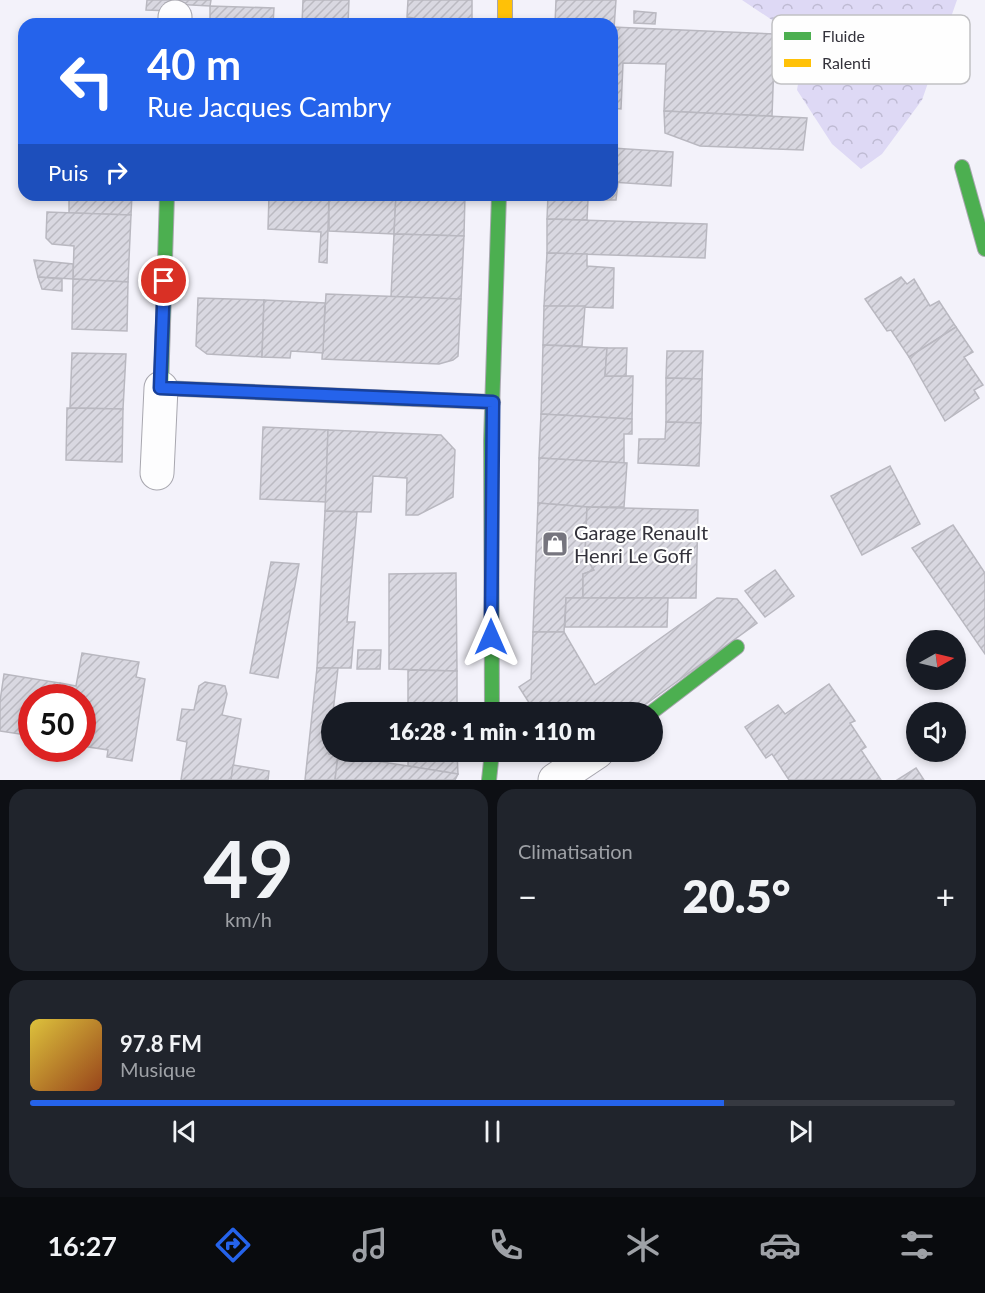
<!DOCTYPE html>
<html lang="fr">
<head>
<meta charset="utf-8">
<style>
	body { margin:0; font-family:Lato,sans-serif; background:#20242c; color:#f1f3f6; height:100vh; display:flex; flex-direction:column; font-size:22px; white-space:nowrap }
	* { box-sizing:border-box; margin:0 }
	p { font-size:20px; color:#9ea1a6 }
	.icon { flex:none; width:33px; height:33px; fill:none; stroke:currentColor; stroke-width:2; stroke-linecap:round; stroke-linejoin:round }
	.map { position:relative; height:780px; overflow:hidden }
	.panel { display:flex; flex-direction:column; gap:9px; padding:9px; background:#0d0f14; flex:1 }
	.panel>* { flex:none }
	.banner { position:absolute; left:18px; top:18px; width:600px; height:183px; border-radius:18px; box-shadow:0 3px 9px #0003; background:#2563eb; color:#fff; overflow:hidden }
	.needle { width:39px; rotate:82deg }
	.controls { position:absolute; left:906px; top:630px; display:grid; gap:12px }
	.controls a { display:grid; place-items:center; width:60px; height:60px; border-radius:50%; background:#171b24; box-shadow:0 3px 9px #0003; font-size:30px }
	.speed { position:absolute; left:18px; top:684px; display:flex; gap:12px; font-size:30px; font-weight:700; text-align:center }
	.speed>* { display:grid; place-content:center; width:78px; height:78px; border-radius:50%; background:#171b24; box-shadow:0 3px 9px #0003; line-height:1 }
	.speed .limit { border:9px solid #d22; background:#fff; color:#111 }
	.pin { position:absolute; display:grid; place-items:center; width:51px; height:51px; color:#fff; margin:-26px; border:3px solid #fff; border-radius:50%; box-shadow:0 2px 6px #0007 }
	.me { position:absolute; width:66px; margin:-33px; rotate:0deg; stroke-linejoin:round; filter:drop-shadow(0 0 4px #0008) }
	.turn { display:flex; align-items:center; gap:21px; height:126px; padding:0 30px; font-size:27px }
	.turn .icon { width:78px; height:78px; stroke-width:2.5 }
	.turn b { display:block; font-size:42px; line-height:51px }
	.then { display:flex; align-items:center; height:57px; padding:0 30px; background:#0003; gap:12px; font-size:22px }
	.big { font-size:45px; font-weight:800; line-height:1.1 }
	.panel .card { flex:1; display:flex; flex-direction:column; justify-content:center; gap:9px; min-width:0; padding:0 21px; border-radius:18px; background:#20242c }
	.panel .dial { align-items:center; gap:0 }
	.dial b { font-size:78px; line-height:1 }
	.song { display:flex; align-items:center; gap:18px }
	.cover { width:72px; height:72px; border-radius:9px; background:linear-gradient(135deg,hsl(50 70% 55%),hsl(20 70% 35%)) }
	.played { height:6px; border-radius:3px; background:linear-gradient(90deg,#2563eb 75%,#363941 75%) }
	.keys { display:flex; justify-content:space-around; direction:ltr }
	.heat { display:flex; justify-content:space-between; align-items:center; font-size:33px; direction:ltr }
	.panel .tiles { flex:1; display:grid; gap:9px; grid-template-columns:1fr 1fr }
	.card:last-child { grid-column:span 2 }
	.trip { position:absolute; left:321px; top:702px; width:342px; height:60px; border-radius:30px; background:#171b24; box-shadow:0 3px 9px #0003; font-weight:800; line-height:60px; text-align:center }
	.tab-bar { display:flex; height:96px; justify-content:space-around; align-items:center; background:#090b0e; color:#9ea1a6 }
	.tab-bar .icon { width:42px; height:42px }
	.tab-bar .on { color:#2563eb }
	.tab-bar b { font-size:27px; color:#f1f3f6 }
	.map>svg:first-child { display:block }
	.forest { fill:url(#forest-crowns) }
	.building { fill:url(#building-hatch); stroke:#b9b8c0; stroke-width:1.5 }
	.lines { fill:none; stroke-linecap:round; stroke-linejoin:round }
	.street-casing { stroke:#a8a7af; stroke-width:35 }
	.fast-casing { stroke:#a8a7af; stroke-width:16 }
	.slow-casing { stroke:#a8a7af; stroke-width:16 }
	.street { stroke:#fdfdfe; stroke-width:33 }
	.fast { stroke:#4caf50; stroke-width:14 }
	.slow { stroke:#ffc107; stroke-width:14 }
	.route-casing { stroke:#184099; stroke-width:15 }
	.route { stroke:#2563eb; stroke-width:10 }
	.labels { text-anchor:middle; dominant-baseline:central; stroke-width:4.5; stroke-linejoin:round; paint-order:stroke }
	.poi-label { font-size:20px; fill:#33323b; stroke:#fefefe; text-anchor:start }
	.key { fill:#fefefe; stroke:#c1c1c4; stroke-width:1.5 }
	.key-label { font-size:16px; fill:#33323b }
</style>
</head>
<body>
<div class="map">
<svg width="985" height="780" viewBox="0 0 985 780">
	<defs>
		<pattern id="forest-crowns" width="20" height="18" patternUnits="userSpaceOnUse" patternTransform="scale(1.5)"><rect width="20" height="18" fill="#ded9f5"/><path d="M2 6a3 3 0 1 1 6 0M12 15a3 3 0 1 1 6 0" fill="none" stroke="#bfbbd3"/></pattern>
		<pattern id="building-hatch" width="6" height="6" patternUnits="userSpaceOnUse" patternTransform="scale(1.5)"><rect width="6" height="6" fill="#d9d8e1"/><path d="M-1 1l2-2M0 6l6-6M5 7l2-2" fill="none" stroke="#bbbac2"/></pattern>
	</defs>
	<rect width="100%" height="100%" fill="#f3f2fa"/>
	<polygon class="forest" points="742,0 957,0 922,100 882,154 861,169 832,144 797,90 805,42"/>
	<g class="building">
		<polygon points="147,0 211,0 210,6 172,4 172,11 146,10"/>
		<polygon points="303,0 349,0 348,24 302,24"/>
		<polygon points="408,0 472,0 472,24 413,24 413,18 407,17"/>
		<polygon points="556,0 616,0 614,28 612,27 612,24 555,24"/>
		<polygon points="210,6 274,8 273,24 210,24"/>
		<polygon points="634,11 656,13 655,24 634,23"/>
		<polygon points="612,27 775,34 772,116 664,111 666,64 623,63 621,109 612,108"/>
		<polygon points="664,111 807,118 803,150 700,146 665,133"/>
		<polygon points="612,148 673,152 671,186 612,182"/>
		<polygon points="612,182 618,182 616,200 588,200 587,220 547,219 548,195 612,195"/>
		<polygon points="69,195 132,195 131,215 69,213"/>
		<polygon points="269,195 329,195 327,263 319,262 321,232 268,229"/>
		<polygon points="329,195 396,195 394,234 329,231"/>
		<polygon points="396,195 465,195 464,236 394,234"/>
		<polygon points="47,212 131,215 128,282 73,279 74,246 52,244 46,238"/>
		<polygon points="547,219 707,224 705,258 547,253"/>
		<polygon points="394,234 464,236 461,299 391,297"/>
		<polygon points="547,253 587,254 587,266 614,268 613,308 544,306"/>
		<polygon points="34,260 73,264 73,279 38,277"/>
		<polygon points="38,277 62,279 62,291 42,289"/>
		<polygon points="901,277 907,284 914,279 930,306 939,301 956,327 909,357 891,330 887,331 865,299"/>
		<polygon points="73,279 128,282 127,331 72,329"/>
		<polygon points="326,294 461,299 458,356 453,360 439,364 322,359"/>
		<polygon points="198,298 264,300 262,357 207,354 196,346"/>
		<polygon points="264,300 325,303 323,353 291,351 290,358 262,357"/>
		<polygon points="544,306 585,306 582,346 543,345"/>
		<polygon points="956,327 973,352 964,357 983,385 974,390 979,398 945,421 909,357"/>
		<polygon points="543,345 607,348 605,376 633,376 632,419 541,414"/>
		<polygon points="607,348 627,348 626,376 605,376"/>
		<polygon points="667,351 703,351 702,379 666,378"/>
		<polygon points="72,353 126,354 123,409 70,408"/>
		<polygon points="666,378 702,379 701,423 666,422"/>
		<polygon points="67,408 123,409 122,462 66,460"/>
		<polygon points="541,414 632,419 632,434 624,434 624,463 539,458"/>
		<polygon points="666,422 701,423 699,466 638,463 639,439 665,439"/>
		<polygon points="263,427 328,430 326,502 260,499"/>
		<polygon points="328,430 441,435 455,450 453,497 418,515 406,515 407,478 373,476 371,512 325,511"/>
		<polygon points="539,458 627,463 624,507 587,507 538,503"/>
		<polygon points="890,466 920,524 862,555 831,496"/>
		<polygon points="538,503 587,507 585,556 594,570 583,574 583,598 566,598 564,632 533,632"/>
		<polygon points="587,507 698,510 696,598 583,598 583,574 594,570 585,556"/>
		<polygon points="325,511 357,512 347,622 355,622 351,668 317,668"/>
		<polygon points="953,525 985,573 985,654 912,548"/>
		<polygon points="271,562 299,564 278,678 250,673"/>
		<polygon points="775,570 794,596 765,617 745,591"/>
		<polygon points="456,573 457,671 389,669 389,574"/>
		<polygon points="566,598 668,598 667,627 565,627"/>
		<polygon points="717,598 737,599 757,623 635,712 535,712 519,687 531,679 533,632 564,632 595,685"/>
		<polygon points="358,650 381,650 380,669 357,669"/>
		<polygon points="82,653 139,662 136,677 145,679 132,761 107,757 108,750 82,746 82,698 58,698 60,683 76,686"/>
		<polygon points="317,668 338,668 333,712 332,712 329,754 338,755 335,780 305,780"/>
		<polygon points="408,670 457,671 457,712 400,712 400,706 408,706"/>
		<polygon points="4,674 60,683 58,698 32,698 32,723 29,722 26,735 0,731 0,701"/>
		<polygon points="205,682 225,686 227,694 222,715 241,719 231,780 181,780 187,742 177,740 182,709 194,710 199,686"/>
		<polygon points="829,684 855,721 850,723 866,747 861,750 881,780 789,780 772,754 766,758 745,727 778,705 785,714"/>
		<polygon points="408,752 457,752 458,774 408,766"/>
		<polygon points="338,755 408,766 458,774 455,780 335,780"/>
		<polygon points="233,765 269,771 268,780 231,780"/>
		<polygon points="916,768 924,780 897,780"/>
	</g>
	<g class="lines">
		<defs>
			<g id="street">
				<polyline points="175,24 175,17"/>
				<polyline points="157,473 161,388"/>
				<polyline points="555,780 597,752"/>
			</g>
			<g id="fast">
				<polyline points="962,167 985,249"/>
				<polyline points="167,195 161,388 415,399"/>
				<polyline points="492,712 491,441 499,195"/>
				<polyline points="652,712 737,647"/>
				<polyline points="489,780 492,752"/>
			</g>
			<g id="slow">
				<polyline points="505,0 505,24"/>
				<polyline points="415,399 493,402"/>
			</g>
		</defs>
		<use href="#street" class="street-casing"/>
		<use href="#fast" class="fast-casing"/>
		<use href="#slow" class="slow-casing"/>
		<use href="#street" class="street"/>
		<use href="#fast" class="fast"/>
		<use href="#slow" class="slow"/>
	</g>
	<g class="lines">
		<defs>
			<polyline id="route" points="164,281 160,388 493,402 491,637"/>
		</defs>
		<use href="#route" class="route-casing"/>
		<use href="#route" class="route"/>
	</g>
	<defs>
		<symbol id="shop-square" viewBox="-11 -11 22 22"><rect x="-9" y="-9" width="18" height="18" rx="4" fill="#76757e" stroke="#fefefe"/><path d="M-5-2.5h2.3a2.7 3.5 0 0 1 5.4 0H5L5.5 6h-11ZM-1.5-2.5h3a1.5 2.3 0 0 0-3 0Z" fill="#fff"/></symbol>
	</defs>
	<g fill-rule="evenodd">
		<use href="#shop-square" x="540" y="529" width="30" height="30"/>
	</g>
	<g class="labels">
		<g class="poi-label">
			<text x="574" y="532">Garage Renault<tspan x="574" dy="23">Henri Le Goff</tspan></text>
		</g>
	</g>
	<rect x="772" y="15" width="198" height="69" rx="9" class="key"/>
	<rect x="784" y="32" width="27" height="8" fill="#4caf50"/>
	<rect x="784" y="59" width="27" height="8" fill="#ffc107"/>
	<g class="key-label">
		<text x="822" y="42">Fluide</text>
		<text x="822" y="69">Ralenti</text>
	</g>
</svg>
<div class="controls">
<a><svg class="needle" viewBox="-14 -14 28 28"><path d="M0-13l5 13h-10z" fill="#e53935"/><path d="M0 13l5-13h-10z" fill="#9ea1a6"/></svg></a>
<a><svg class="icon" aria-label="sound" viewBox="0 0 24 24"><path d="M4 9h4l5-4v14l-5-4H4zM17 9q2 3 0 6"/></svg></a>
</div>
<div class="speed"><div class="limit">50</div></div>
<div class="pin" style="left:164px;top:281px;background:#d93025"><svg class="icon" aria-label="arrive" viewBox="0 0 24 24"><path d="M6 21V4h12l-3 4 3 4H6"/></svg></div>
<svg class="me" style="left:491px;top:637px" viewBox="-20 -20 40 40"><path d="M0-17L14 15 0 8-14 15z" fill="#2563eb" stroke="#fff" stroke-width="4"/></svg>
<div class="trip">16:28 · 1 min · 110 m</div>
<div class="banner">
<div class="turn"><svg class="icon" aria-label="left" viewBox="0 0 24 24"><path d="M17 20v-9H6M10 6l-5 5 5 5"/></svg><div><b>40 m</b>Rue Jacques Cambry</div></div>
<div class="then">Puis<svg class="icon" aria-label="right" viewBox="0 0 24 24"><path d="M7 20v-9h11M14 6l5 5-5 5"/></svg></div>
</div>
</div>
<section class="panel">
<div class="tiles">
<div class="card dial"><b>49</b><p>km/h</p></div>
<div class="card"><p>Climatisation</p>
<div class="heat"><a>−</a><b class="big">20.5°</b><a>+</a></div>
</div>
<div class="card">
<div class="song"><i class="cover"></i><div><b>97.8 FM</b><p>Musique</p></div></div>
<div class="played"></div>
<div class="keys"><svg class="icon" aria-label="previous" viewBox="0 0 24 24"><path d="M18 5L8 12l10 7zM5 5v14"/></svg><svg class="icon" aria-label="pause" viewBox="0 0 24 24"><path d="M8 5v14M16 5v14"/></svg><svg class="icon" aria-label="next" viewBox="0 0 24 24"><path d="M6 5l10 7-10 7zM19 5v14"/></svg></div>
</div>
</div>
</section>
<nav class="tab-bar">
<b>16:27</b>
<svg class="icon on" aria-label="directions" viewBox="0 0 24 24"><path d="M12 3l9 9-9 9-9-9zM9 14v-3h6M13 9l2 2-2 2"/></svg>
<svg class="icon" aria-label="music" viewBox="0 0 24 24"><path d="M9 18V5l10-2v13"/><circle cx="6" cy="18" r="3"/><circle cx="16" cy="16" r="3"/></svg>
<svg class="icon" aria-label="phone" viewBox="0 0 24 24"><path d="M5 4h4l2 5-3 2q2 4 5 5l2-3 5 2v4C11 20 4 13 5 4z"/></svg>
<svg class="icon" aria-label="climate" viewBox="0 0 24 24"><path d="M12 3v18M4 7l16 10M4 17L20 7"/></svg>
<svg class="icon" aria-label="car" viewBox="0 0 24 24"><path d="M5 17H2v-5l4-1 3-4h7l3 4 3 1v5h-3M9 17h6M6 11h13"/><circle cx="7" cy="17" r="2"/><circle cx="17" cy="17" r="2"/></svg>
<svg class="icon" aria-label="filters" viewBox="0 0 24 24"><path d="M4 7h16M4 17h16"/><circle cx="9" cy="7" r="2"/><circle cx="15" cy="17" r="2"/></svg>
</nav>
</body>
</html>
